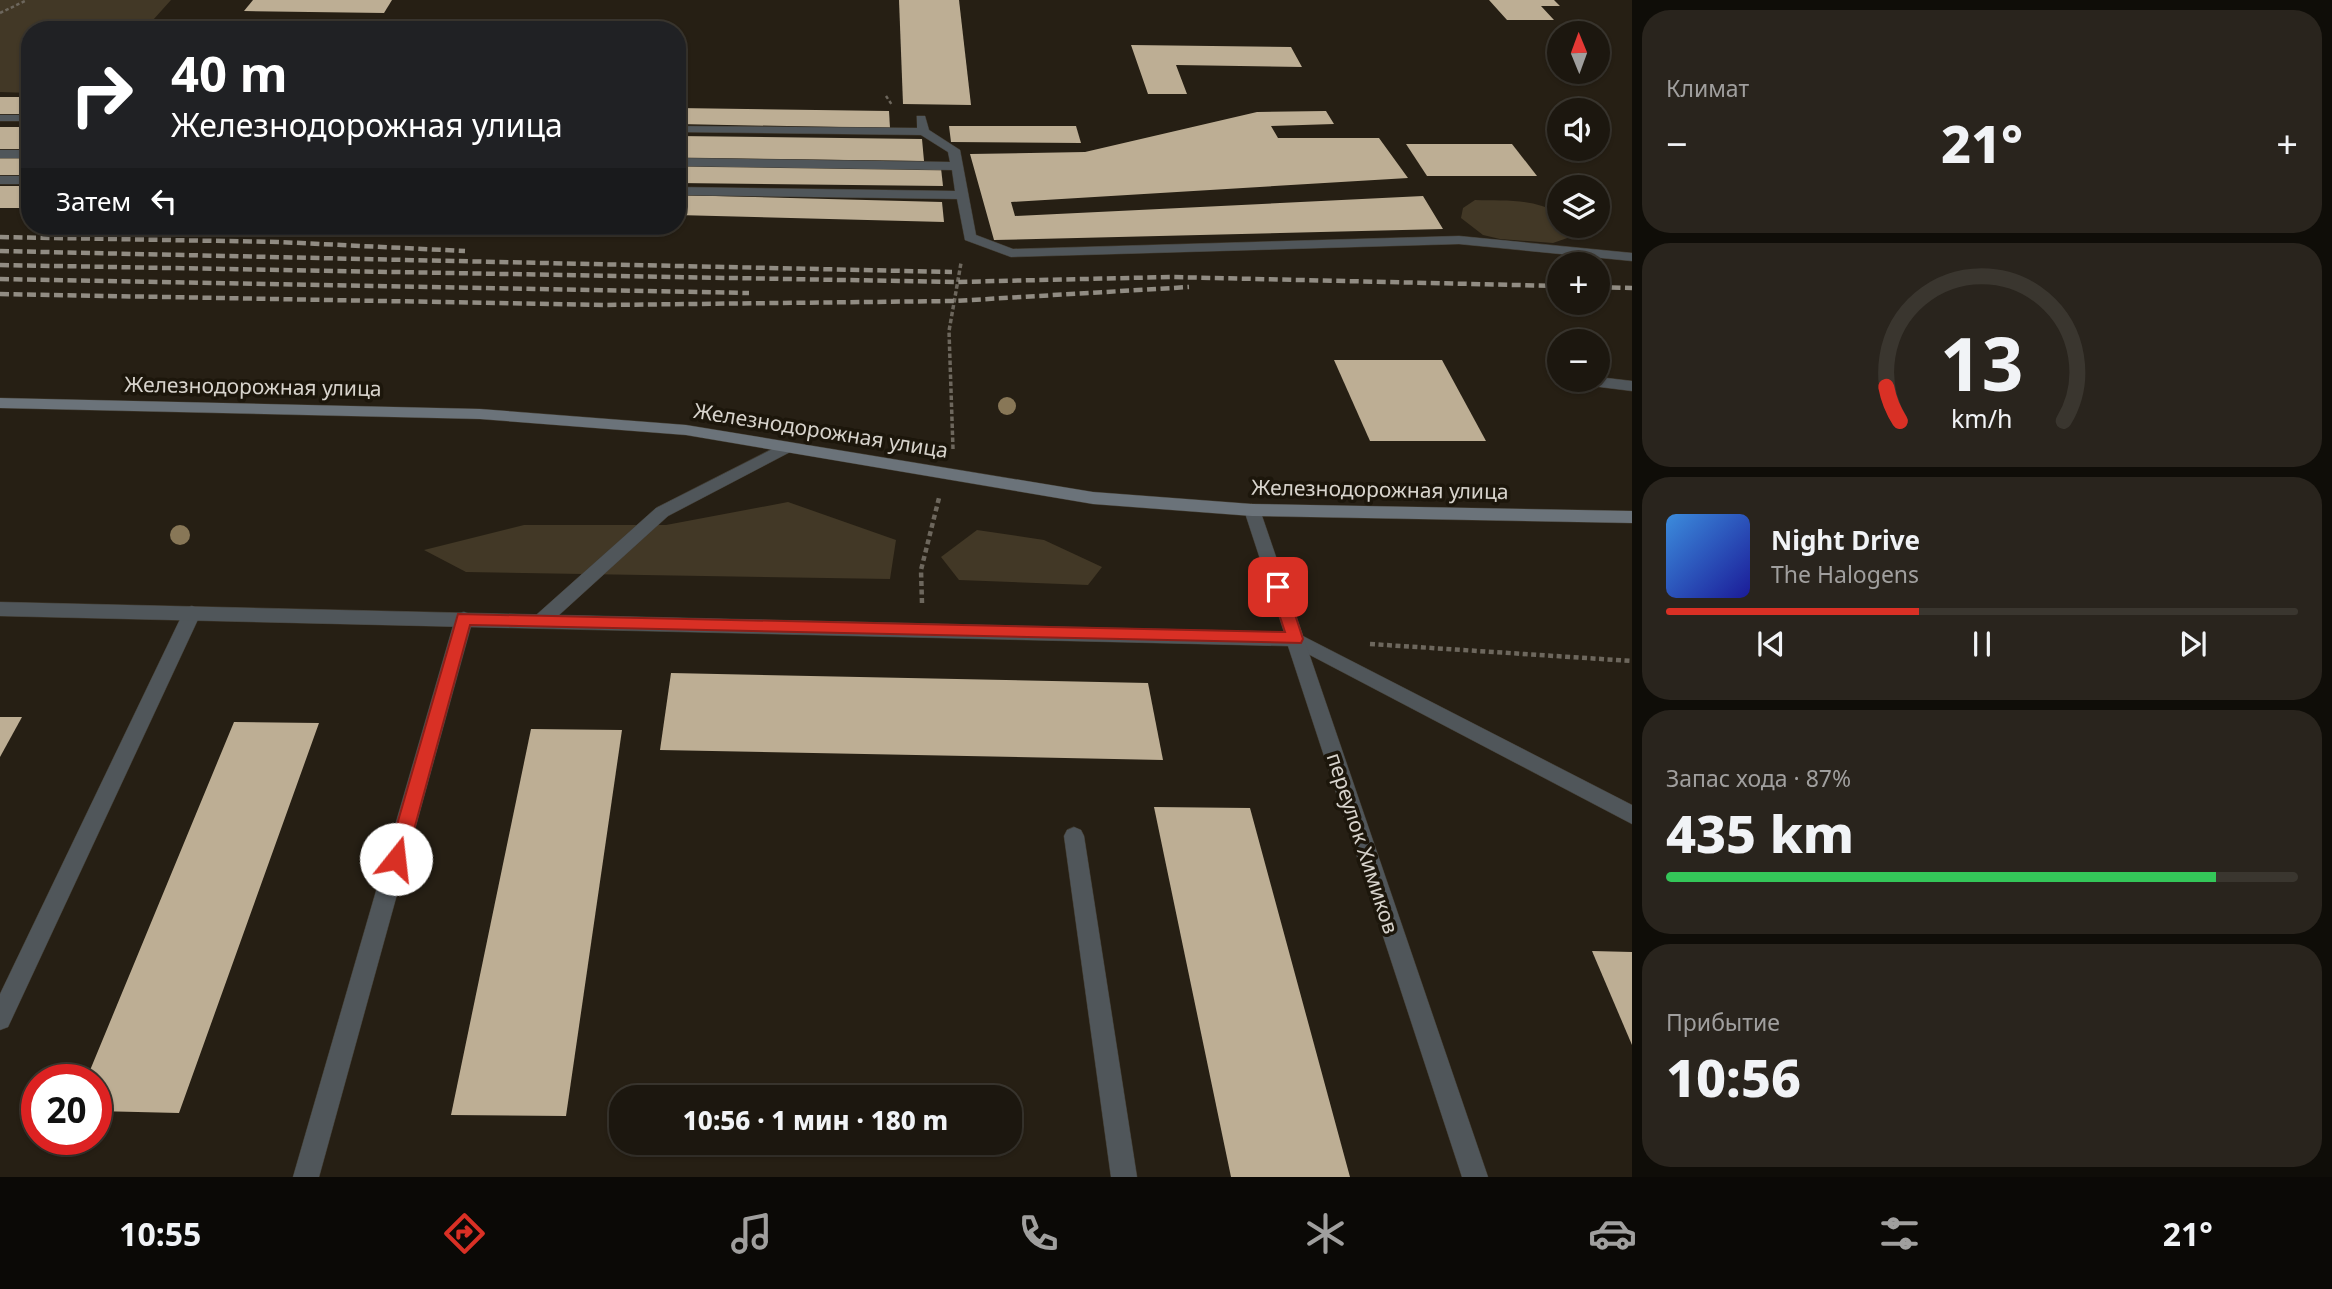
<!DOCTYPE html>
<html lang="ru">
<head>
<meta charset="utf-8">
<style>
	body { margin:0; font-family:"Noto Sans",sans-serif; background:#29241d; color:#f1f3f6; height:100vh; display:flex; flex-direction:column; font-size:26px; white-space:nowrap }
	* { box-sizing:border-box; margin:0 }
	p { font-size:23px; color:#a09f9e }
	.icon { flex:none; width:38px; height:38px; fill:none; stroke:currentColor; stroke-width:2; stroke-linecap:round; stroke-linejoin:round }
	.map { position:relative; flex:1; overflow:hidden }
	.sheet { display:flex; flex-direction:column; gap:10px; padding:10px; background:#0f0d08; width:700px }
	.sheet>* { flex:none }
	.banner { position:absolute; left:21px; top:21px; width:665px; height:214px; border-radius:28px; box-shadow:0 2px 5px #0004,0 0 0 2px #3a362f; background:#202124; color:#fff; overflow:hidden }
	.needle { width:46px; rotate:359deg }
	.fabs { position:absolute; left:1547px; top:21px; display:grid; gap:14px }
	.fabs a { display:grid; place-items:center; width:63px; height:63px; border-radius:50%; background:#1c170f; box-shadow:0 2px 5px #0004,0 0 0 2px #3a362f; font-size:35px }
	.speed { position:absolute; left:21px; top:1064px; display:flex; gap:14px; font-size:35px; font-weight:700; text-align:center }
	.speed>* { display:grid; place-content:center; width:91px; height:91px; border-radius:50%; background:#1c170f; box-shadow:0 2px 5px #0004,0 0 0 2px #3a362f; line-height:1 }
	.speed .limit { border:10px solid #d22; background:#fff; color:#111 }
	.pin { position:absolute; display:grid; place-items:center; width:60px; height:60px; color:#fff; margin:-30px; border-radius:14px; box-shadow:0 4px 10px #0006 }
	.me { position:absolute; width:77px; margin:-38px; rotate:16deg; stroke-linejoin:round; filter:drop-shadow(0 0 5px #0008) }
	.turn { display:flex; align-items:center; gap:24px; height:147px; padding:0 35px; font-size:32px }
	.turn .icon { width:91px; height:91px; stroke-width:2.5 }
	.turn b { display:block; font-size:49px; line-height:60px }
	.then { display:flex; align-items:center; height:66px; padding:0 35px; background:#0003; gap:14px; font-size:26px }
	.big { font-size:52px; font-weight:800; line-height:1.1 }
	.sheet .card { flex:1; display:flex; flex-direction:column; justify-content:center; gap:10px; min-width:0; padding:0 24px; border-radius:28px; background:#29241d }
	.sheet .dial { align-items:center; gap:0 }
	.dial svg { height:182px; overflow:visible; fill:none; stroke:#3a362f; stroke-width:7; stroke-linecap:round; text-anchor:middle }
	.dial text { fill:#f1f3f6; stroke:none }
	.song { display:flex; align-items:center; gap:21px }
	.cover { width:84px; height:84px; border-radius:10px; background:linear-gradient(135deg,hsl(210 70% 55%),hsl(240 70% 35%)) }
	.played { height:7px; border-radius:4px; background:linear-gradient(90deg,#d93025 40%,#3a362f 40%) }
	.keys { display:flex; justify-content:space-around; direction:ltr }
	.heat { display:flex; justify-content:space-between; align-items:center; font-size:38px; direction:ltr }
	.charge { height:10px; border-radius:5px; background:linear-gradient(90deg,#34c759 87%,#3a362f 0) }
	.trip { position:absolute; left:609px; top:1085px; width:413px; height:70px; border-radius:28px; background:#1c170f; box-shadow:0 2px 5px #0004,0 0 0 2px #3a362f; font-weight:800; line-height:70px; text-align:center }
	.dock { display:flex; height:112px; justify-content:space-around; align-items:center; background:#0b0906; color:#a09f9e }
	.dock .icon { width:49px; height:49px }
	.dock .on { color:#d93025 }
	.dock b { font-size:32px; color:#f1f3f6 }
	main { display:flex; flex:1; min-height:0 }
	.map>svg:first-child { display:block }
	.green { fill:#423826 }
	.building { fill:#bdae94 }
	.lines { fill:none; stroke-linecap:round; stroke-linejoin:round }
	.lane-casing { stroke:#423c31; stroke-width:1 }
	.street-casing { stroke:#423c31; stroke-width:1 }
	.secondary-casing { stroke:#423c31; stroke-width:1 }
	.path-far2 { stroke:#6d675d; stroke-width:2.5; stroke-dasharray:3.5 2.5; stroke-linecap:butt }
	.path-far1 { stroke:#6d675d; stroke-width:3.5; stroke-dasharray:4.5 2.5; stroke-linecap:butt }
	.path { stroke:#6d675d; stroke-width:4.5; stroke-dasharray:5 3.5; stroke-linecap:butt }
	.lane { fill:#50565a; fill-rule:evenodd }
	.street { fill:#50565a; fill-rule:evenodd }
	.secondary { fill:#6b737a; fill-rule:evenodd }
	.rail { stroke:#918c83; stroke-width:4.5; stroke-dasharray:9 4.5; stroke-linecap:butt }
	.tree { fill:#887757 }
	.route { fill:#d93025; stroke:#8d1f18; stroke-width:2 }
	.labels { text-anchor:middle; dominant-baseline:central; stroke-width:7; stroke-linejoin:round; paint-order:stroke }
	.street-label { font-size:21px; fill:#d7d3cc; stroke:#1c160b }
</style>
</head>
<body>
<main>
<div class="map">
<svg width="1632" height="1177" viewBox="0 0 1632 1177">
	<rect width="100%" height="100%" fill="#261f14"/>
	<g class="green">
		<polygon points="0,0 171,0 144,30 30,30 30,93 0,92"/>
		<path d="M1475,200C1504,201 1534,198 1559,214V226H1574L1576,235L1553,243L1500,239L1483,235L1461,218L1463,208Z"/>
		<polygon points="788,502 896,540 890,579 466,572 424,550 524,525 666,525"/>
		<polygon points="977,530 1044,540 1102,567 1088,585 959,580 941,557"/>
	</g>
	<g class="building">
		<polygon points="253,0 392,0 384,13 244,11"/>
		<polygon points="899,0 959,0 971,105 903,104"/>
		<polygon points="1489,0 1554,0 1560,6 1541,6 1554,20 1507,20"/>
		<polygon points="1131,45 1291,47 1302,67 1176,65 1187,94 1148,94"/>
		<rect x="0" y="97" width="30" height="17"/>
		<polygon points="677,108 889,111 890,128 677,124"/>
		<polygon points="1326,111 1334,124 1271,126 1278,138 1379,138 1408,178 1011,202 1015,216 1423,196 1443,229 994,240 970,154 1085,152 1257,112"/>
		<polygon points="949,126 1076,126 1081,143 951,142"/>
		<rect x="0" y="127" width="30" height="22"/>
		<polygon points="677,136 922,139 924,161 677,158"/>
		<polygon points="1406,144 1512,144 1537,176 1427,176"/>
		<polygon points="0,157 30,158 30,175 0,175"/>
		<polygon points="677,165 941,168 943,186 677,183"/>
		<rect x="0" y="186" width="30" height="22"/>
		<polygon points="677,195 942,202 944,222 677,215"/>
		<polygon points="1334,360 1442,360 1486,441 1370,441"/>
		<polygon points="671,673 1148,683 1163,760 660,750"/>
		<polygon points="0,717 22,717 0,757"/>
		<polygon points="234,722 319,723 179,1113 96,1111 96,1080 86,1080"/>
		<polygon points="531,729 622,730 566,1116 451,1115"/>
		<polygon points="1154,807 1250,808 1350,1177 1231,1177"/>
		<polygon points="1592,951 1632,952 1632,1045"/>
	</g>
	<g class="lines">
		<defs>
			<g id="lane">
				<rect x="0" y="115" width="30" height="6"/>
				<polygon points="917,116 925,116 929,130 960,150 976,235 1013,249 1459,236 1632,253 1632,261 1459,244 1011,257 965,240 957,199 677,195 677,187 955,191 952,170 677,166 677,158 950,162 948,152 921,135 677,132 677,126 917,128"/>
				<rect x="0" y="150" width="30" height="8"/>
				<rect x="0" y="176" width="30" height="8"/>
				<polygon points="1559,372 1559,380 1565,380 1554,380 1551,376"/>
				<polygon points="1598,377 1632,381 1632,391 1584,385 1577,380 1598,380"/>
				<polygon points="786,442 792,443 794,447 792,451 668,516 547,626 535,626 532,621 535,616 656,508"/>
				<polygon points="192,606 198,608 201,613 8,1027 0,1030 0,994 183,613 186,608"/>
				<polygon points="464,612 470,614 473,619 319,1177 293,1177 455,619 458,614"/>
				<polygon points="1295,632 1632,805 1632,824 1289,644 1286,639 1289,634"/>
				<polygon points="1074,827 1081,830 1084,836 1137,1177 1111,1177 1064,836 1067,830"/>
			</g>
			<polygon id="street" points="1252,504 1260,510 1488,1177 1462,1177 1288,646 0,616 0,602 1284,632 1244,510"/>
			<polygon id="secondary" points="0,398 480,409 686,425 1093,492 1252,504 1632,511 1632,523 1252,516 1093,504 686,435 480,419 0,408"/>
		</defs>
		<use href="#lane" class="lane-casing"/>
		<use href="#street" class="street-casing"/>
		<use href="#secondary" class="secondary-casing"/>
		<g class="path-far2">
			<polyline points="0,13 27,0"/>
			<polyline points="886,96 892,105"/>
		</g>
		<polyline class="path-far1" points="953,449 949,331 961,263"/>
		<g class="path">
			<polyline points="922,603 921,570 939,498"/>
			<polyline points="1370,644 1632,661"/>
		</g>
		<use href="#lane" class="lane"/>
		<use href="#street" class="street"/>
		<use href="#secondary" class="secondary"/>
		<g class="rail">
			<polyline points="0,237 279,242 465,251"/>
			<polyline points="0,251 952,272"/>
			<polyline points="0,265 956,282 1170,277 1559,286"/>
			<polyline points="0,279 749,293"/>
			<polyline points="1598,287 1632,288"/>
			<polyline points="0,294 604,305 954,301 1189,287"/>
		</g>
	</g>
	<g class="tree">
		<circle cx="1007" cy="406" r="9"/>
		<circle cx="180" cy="535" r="10"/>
	</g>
	<polygon class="route" points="1278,581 1286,587 1303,639 1301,643 470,625 406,859 403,865 396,868 389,865 387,859 458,614 1285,632 1270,587"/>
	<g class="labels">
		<g class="street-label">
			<text transform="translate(253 386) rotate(1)">Железнодорожная улица</text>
			<text transform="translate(821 430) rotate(9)">Железнодорожная улица</text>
			<text transform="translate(1380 489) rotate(1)">Железнодорожная улица</text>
			<text transform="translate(1363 843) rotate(72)">переулок Химиков</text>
		</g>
	</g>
</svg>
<div class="fabs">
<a><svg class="needle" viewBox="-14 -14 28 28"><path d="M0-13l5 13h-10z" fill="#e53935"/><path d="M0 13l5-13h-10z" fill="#a09f9e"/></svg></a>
<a><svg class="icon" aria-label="sound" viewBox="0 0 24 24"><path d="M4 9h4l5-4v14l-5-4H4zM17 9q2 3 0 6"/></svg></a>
<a><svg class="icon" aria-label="layers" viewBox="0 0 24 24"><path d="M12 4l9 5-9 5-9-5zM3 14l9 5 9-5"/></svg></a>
<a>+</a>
<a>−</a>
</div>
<div class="speed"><div class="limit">20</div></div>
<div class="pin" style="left:1278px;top:587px;background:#d93025"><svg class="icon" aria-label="arrive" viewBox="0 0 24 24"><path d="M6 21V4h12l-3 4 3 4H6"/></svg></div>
<svg class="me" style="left:396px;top:859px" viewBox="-20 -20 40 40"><circle r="19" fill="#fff"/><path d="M0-13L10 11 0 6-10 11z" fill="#d93025"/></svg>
<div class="trip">10:56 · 1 мин · 180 m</div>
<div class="banner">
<div class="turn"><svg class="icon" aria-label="right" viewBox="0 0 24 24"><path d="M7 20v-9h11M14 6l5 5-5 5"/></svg><div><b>40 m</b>Железнодорожная улица</div></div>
<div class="then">Затем<svg class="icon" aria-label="left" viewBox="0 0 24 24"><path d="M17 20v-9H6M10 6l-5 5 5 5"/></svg></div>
</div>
</div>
<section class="sheet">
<div class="card"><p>Климат</p>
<div class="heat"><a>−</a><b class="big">21°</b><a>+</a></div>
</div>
<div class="card dial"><svg viewBox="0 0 100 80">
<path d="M14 69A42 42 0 1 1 86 69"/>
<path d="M14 69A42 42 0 0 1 8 54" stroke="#d93025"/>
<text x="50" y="56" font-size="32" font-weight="700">13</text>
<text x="50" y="72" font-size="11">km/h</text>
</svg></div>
<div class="card">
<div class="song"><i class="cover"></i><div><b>Night Drive</b><p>The Halogens</p></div></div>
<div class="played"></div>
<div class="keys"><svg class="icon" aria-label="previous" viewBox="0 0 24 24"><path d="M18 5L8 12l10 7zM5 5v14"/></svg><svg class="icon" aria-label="pause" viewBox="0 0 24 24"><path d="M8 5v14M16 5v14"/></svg><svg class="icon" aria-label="next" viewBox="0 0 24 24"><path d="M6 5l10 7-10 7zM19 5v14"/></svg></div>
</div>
<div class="card"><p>Запас хода · 87%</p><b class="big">435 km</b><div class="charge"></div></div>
<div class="card"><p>Прибытие</p><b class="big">10:56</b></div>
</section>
</main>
<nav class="dock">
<b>10:55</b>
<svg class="icon on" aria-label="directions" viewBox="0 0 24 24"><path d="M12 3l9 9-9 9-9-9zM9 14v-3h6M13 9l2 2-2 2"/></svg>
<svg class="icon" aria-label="music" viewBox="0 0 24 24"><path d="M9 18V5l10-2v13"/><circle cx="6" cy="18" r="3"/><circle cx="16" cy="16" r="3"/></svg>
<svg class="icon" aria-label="phone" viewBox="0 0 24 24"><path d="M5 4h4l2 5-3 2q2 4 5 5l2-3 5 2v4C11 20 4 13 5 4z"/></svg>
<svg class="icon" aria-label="climate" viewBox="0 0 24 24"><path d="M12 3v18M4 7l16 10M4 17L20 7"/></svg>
<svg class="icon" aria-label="car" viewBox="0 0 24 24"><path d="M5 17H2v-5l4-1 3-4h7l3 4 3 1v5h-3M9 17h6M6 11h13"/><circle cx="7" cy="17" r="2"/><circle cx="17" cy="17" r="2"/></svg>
<svg class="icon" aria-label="filters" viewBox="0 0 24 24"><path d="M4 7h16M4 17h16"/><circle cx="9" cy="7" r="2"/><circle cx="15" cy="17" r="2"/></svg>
<b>21°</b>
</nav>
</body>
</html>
